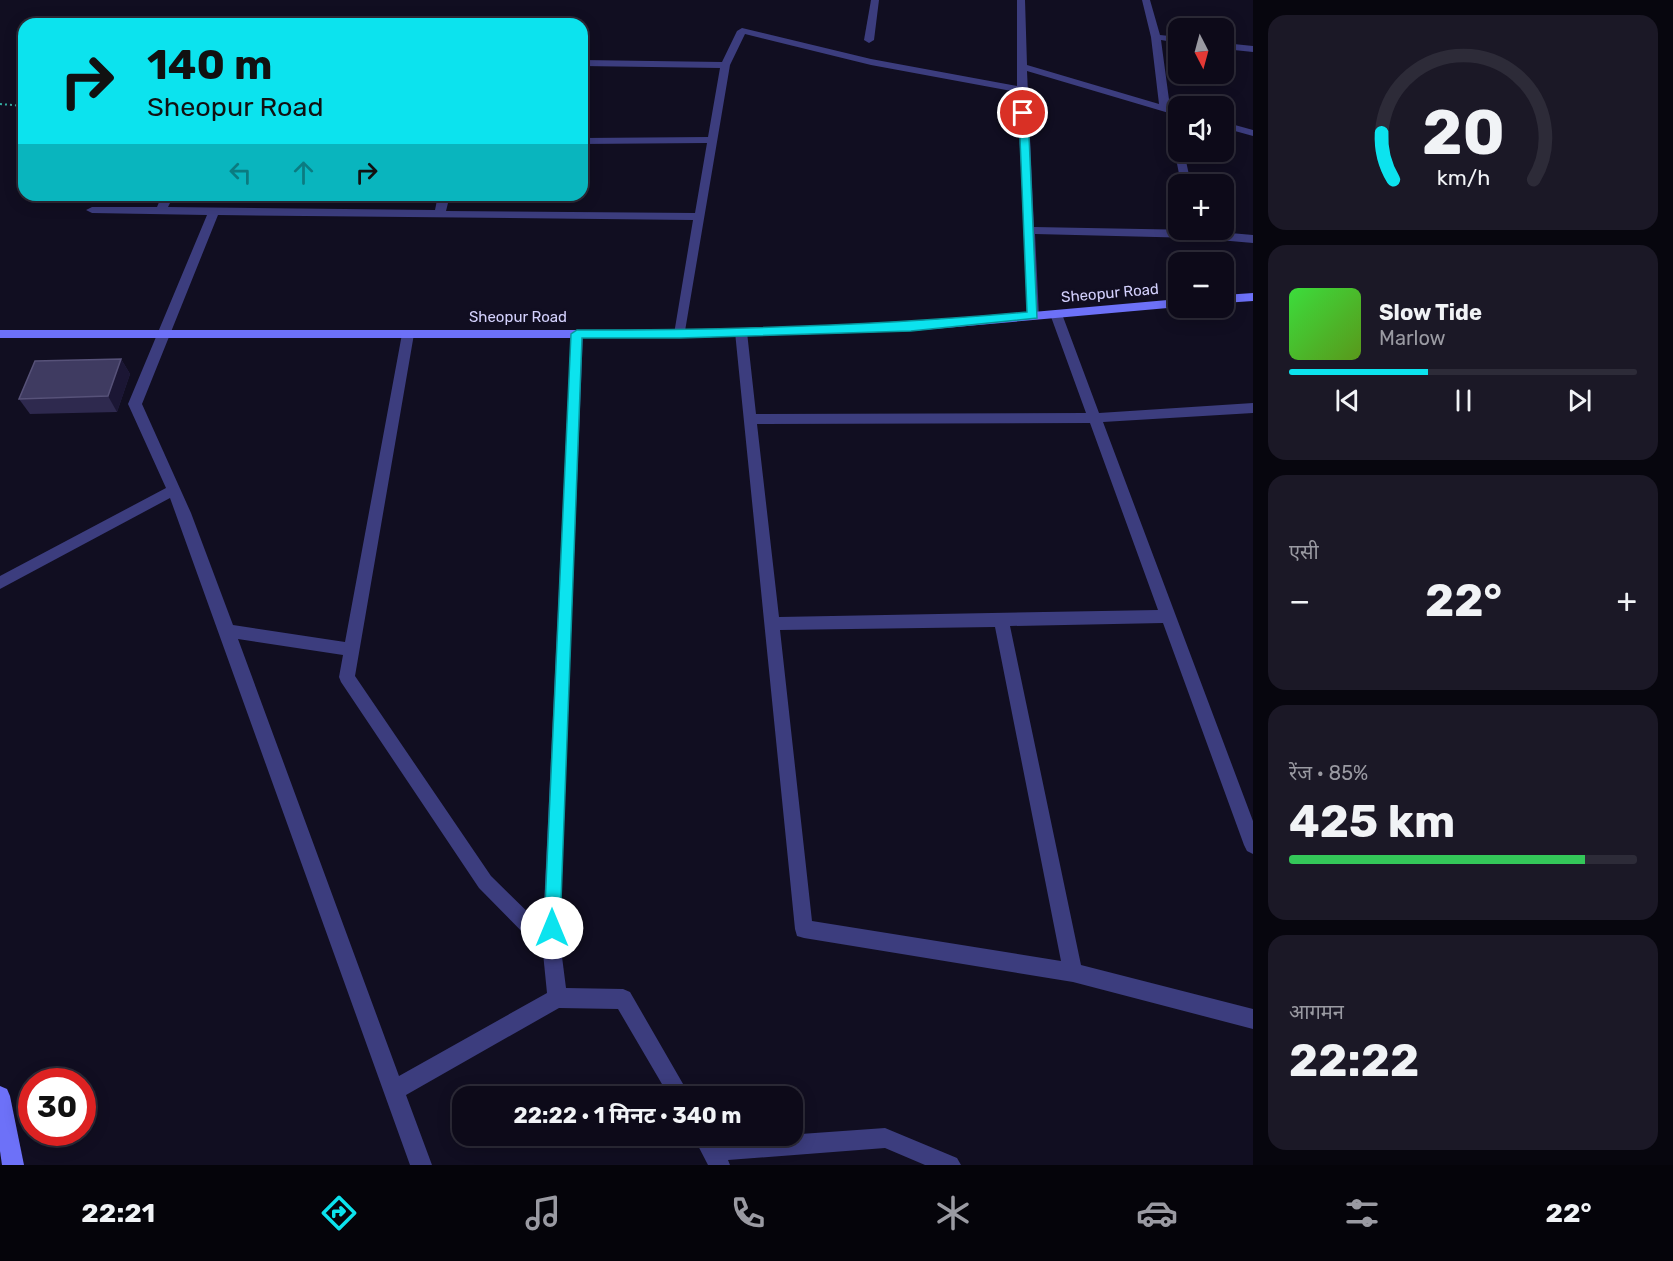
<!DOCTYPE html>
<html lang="hi">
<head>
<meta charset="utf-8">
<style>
	body { margin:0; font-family:Rubik,"Noto Sans Devanagari",sans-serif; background:#1b1826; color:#f1f3f6; height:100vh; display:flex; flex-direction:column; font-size:22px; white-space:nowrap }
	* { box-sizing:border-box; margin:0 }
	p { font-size:20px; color:#9a9aa2 }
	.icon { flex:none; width:33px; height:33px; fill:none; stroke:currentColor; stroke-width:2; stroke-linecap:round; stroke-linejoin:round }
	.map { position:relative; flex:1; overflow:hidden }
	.drawer { display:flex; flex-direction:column; gap:15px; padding:15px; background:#07060e; width:420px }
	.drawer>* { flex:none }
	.top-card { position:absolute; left:18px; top:18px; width:570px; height:183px; border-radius:18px; box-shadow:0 3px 15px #0003,0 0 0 2px #2d2b38; background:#0ce3ee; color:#111; overflow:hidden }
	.needle { width:39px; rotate:174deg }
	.fabs { position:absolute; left:1168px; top:18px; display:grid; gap:12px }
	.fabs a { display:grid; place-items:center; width:66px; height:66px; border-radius:12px; background:#0d0a19; box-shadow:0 3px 15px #0003,0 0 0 2px #2d2b38; font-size:30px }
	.speed { position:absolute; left:18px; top:1068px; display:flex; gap:12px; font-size:30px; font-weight:700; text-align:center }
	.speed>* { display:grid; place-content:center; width:78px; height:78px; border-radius:50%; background:#0d0a19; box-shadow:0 3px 15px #0003,0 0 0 2px #2d2b38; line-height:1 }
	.speed .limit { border:9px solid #d22; background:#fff; color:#111 }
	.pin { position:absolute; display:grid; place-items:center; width:51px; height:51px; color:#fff; margin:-26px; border:3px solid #fff; border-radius:50%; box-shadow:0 2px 6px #0007 }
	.me { position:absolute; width:66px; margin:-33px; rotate:0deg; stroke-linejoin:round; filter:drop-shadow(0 0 4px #0008) }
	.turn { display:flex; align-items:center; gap:21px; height:126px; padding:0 30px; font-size:27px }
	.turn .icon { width:78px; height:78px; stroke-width:2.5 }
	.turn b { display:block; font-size:42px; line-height:51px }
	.lanes { display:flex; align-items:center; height:57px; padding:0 30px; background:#0003; justify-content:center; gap:30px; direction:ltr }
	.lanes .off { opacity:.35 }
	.big { font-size:45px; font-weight:700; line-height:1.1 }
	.drawer .widget { flex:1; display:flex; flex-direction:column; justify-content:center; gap:9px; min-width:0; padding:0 21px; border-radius:18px; background:#1b1826 }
	.drawer .dial { align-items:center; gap:0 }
	.dial svg { height:156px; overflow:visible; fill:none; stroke:#2d2b38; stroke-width:7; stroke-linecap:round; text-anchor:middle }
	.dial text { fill:#f1f3f6; stroke:none }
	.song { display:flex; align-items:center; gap:18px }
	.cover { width:72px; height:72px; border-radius:9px; background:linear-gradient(135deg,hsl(120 70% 55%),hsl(90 70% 35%)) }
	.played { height:6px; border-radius:3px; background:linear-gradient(90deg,#0ce3ee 40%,#2d2b38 40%) }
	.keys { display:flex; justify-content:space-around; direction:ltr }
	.heat { display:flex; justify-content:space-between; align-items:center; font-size:33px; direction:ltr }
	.charge { height:9px; border-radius:4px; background:linear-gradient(90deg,#34c759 85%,#2d2b38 0) }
	.trip { position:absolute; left:452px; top:1086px; width:351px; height:60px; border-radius:18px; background:#0d0a19; box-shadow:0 3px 15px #0003,0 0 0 2px #2d2b38; font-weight:700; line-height:60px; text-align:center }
	.dock { display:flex; height:96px; justify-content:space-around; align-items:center; background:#05040a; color:#9a9aa2 }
	.dock .icon { width:42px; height:42px }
	.dock .selected { color:#0ce3ee }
	.dock b { font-size:27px; color:#f1f3f6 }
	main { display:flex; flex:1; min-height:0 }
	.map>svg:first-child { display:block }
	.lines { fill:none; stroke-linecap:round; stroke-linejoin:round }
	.path { stroke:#34ada0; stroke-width:2; stroke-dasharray:2 3; stroke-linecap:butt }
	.street { fill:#3c3d7e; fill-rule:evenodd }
	.secondary { fill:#6d71f8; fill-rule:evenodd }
	.wall { fill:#2e294e }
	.shaded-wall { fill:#1b1634 }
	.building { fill:#3f3b61; stroke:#575279; stroke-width:1.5 }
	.route { fill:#0ce3ee; stroke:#08949b; stroke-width:1.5 }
	.labels { text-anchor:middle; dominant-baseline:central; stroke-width:5; stroke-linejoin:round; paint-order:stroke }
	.street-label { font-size:15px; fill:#d4d1fd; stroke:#110e21 }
</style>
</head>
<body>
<main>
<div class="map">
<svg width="1253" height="1165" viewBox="0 0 1253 1165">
	<rect width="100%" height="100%" fill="#110e21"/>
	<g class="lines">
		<polyline class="path" points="0,104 24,106"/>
		<g class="street">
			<polygon points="871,0 879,0 874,40 869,43 864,40"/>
			<path d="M1017,0H1025L1027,65L1159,104L1151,37L1142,0H1150L1160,35L1179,37V43L1161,40L1170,107L1179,110V116L1027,71L1034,227L1196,230L1253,235V243L1196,238L1035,234L1039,316L1037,319H1029L1017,92L871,65L745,34L730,65L684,337H676L674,334L693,220L218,215L142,404L191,513L233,625L345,642L402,334L404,331H412L414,334L355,676L491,876L543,927L571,334L577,330L583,334L561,884V949L566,988L623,989L630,992L690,1096H669L618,1009L559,1008L406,1095L432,1165H410L170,498L0,589V576L166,488L128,404L207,215L92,213L86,210L92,207H157L162,195H174L168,207L435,210L438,195H450L446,211L695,213L707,143L582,144V138L708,137L720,68L582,66V60L722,62L737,31L742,28L871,59L1017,86ZM238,639L343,655L339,677L341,682L479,888L543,953L547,993L399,1076Z"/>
			<polygon points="1224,43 1253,46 1253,52 1224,49"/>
			<polygon points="1224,122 1253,130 1253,136 1224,128"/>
			<polygon points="1175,125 1179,126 1179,152 1184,152 1191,184 1181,184 1170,128"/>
			<path d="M1056,310L1062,314L1099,413L1253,403V413L1103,422L1253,821V854L1247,851L1244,845L1163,623L1010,626L1081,965L1253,1009V1029L1073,982L804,938L797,936L795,929L735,332L741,328L747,332L756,414L1086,413L1050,314ZM1090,423L1158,610L779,617L757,424ZM995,627L1061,961L812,921L780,630Z"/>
			<polygon points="885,1128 957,1158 961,1165 925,1165 885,1148 728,1160 730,1165 708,1165 693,1136 714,1136 717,1140"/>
		</g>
		<g class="secondary">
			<polygon points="1253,293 1253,301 1224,303 1224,295"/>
			<polygon points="1179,299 1179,307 911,331 680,338 0,338 0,330 680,330 911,323"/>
			<polygon points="0,1086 7,1089 10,1096 24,1165 2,1165 0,1151"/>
		</g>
	</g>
	<polygon class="wall" points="121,359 130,374 117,412 30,414 19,399"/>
	<polygon class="shaded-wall" points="121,359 130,374 117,412 108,396"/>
	<polygon class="building" points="121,359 108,396 19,399 35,361"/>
	<path class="route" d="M1023,110L1028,113L1037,318L911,331L680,338H582L560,928L558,934L552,936L546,934L544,928L571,334L577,330C727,330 877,326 1027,312L1019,113Z"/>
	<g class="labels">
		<g class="street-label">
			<text transform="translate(1110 293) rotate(-5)">Sheopur Road</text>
			<text x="518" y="317">Sheopur Road</text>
		</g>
	</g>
</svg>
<div class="fabs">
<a><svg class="needle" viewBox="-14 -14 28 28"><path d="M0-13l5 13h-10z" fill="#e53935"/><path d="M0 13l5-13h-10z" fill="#9a9aa2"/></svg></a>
<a><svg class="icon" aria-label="sound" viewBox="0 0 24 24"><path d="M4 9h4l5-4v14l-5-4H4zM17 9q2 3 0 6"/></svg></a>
<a>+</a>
<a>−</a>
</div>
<div class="speed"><div class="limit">30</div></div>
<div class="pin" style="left:1023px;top:113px;background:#d93025"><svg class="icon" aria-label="arrive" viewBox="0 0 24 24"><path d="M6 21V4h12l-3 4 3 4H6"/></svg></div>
<svg class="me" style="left:552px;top:928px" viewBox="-20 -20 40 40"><circle r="19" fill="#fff"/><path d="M0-13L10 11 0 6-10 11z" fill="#0ce3ee"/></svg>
<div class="trip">22:22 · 1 मिनट · 340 m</div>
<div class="top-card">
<div class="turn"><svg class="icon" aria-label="right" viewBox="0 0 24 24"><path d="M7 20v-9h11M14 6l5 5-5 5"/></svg><div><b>140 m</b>Sheopur Road</div></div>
<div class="lanes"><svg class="icon off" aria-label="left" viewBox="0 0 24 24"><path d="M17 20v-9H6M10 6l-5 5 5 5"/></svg><svg class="icon off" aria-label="ahead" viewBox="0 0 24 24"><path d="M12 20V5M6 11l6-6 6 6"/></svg><svg class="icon" aria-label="right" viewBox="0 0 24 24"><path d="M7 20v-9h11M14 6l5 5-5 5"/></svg></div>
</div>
</div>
<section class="drawer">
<div class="widget dial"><svg viewBox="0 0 100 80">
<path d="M14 69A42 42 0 1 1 86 69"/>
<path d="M14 69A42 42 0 0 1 8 45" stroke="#0ce3ee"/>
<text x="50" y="56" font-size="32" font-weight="700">20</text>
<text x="50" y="72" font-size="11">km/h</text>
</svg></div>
<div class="widget">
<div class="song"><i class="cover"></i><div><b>Slow Tide</b><p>Marlow</p></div></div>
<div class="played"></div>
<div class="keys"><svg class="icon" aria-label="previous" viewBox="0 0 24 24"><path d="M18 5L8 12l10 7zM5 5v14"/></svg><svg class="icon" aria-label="pause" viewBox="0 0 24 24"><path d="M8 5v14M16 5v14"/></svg><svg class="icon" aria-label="next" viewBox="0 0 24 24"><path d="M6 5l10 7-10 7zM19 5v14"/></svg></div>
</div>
<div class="widget"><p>एसी</p>
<div class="heat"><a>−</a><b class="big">22°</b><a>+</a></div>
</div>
<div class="widget"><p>रेंज · 85%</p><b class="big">425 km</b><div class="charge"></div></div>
<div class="widget"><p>आगमन</p><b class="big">22:22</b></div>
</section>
</main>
<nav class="dock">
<b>22:21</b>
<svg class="icon selected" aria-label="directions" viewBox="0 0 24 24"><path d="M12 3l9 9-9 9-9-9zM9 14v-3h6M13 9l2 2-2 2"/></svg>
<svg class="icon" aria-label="music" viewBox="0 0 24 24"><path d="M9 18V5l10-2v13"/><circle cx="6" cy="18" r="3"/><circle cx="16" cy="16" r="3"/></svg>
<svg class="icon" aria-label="phone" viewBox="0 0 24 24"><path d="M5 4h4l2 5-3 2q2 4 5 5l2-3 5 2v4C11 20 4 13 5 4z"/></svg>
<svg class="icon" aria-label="climate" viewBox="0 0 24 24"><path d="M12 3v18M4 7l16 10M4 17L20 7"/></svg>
<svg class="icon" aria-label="car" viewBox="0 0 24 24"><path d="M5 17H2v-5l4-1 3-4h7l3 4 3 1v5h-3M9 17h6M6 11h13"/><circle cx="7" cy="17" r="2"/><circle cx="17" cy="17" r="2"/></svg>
<svg class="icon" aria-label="filters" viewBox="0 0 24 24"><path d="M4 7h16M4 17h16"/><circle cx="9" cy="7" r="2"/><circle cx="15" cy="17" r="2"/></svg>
<b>22°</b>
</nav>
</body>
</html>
